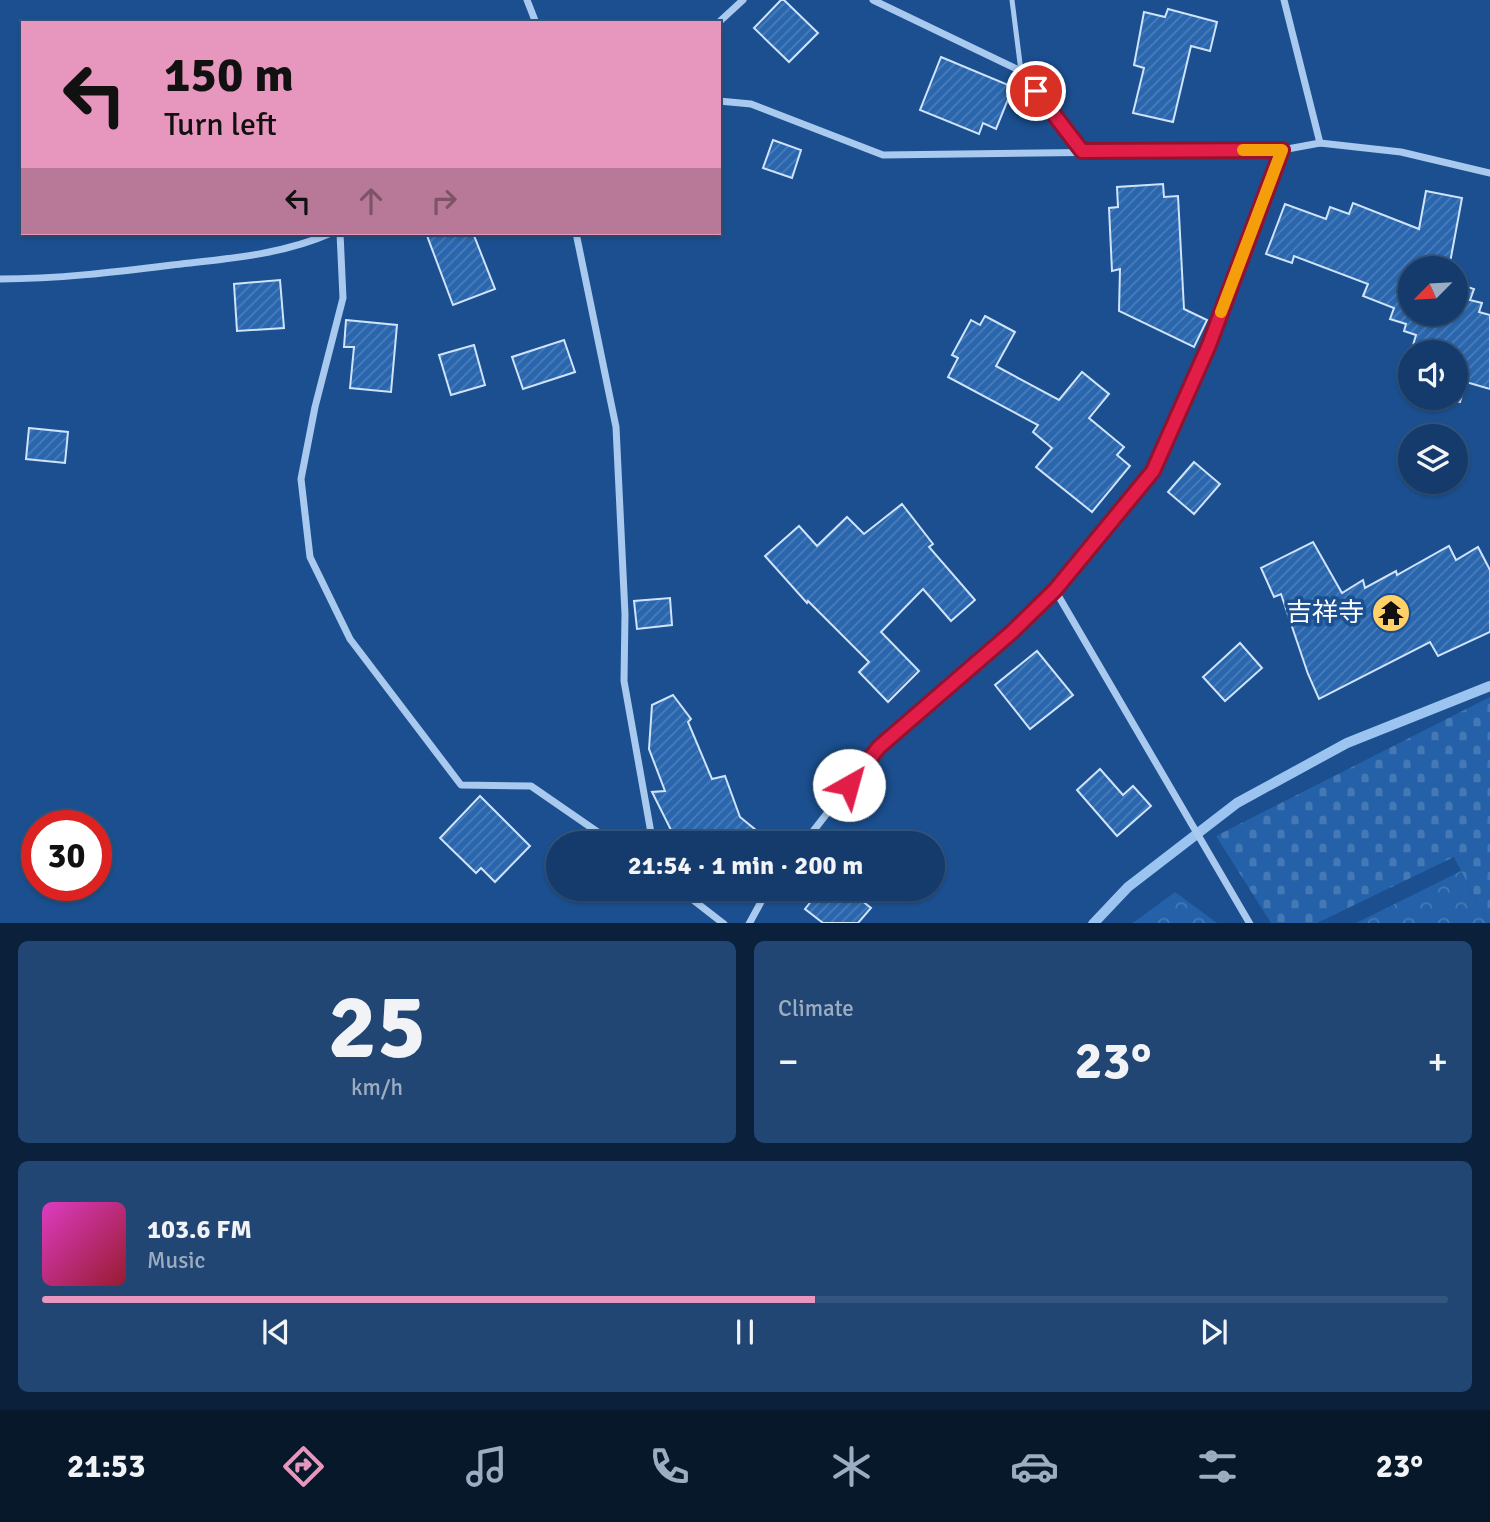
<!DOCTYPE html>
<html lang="en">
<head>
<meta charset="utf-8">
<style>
	body { margin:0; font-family:Signika,"Noto Sans JP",sans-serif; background:#214673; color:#f1f3f6; height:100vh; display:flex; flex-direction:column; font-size:26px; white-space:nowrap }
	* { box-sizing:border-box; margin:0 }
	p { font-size:23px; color:#9dadc1 }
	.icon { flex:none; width:38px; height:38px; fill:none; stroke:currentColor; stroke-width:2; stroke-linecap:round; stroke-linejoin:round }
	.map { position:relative; height:923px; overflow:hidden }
	.drawer { display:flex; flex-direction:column; gap:18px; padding:18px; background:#0b203b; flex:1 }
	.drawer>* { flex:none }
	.top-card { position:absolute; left:21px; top:21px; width:700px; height:214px; border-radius:0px; box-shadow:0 2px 5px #0004,0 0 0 2px #33557e; background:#e797bd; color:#111; overflow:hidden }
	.needle { width:46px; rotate:246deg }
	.fabs { position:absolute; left:1398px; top:256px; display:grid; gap:14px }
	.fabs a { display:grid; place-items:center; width:70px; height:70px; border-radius:50%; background:#143b6b; box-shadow:0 2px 5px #0004,0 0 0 2px #33557e; font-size:35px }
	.speed { position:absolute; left:21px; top:810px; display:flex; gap:14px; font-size:35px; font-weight:700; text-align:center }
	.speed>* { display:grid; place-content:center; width:91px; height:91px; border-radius:50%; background:#143b6b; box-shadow:0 2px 5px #0004,0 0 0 2px #33557e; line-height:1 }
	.speed .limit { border:10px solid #d22; background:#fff; color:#111 }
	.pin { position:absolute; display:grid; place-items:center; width:60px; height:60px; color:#fff; margin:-30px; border:4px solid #fff; border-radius:50%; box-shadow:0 2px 7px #0007 }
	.me { position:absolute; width:77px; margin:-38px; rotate:38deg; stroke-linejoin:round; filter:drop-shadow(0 0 5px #0008) }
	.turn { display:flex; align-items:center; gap:24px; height:147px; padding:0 28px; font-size:32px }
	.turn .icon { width:91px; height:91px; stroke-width:2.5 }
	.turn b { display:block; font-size:49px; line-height:60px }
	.lanes { display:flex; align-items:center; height:66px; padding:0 28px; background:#0003; justify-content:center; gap:35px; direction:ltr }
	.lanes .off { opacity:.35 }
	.big { font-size:52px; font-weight:800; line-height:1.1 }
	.drawer .tile { flex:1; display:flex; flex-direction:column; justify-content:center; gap:10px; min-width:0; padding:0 24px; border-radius:10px; background:#214673 }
	.drawer .dial { align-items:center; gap:0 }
	.dial b { font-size:91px; line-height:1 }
	.song { display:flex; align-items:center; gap:21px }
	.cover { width:84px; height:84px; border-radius:10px; background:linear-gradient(135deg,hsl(310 70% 55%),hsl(350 70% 35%)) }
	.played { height:7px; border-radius:4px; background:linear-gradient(90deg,#e797bd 55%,#33557e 55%) }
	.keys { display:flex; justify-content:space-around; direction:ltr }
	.heat { display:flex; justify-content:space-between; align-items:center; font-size:38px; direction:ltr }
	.drawer .tiles { flex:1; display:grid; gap:18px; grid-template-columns:1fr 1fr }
	.tile:last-child { grid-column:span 2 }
	.trip { position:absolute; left:546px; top:831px; width:399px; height:70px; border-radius:35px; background:#143b6b; box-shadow:0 2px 5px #0004,0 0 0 2px #33557e; font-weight:800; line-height:70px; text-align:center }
	.tabs { display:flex; height:112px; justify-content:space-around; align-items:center; background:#08182b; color:#9dadc1 }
	.tabs .icon { width:49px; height:49px }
	.tabs .active { color:#e797bd }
	.tabs b { font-size:32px; color:#f1f3f6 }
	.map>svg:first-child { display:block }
	.forest { fill:url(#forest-crowns) }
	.cemetery { fill:url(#cemetery-stones) }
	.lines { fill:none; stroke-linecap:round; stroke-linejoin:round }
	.stream { stroke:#9cc4f0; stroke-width:10 }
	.building { fill:url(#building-hatch); stroke:#cfe3fa; stroke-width:2 }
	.service { stroke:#a9c9ee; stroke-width:5 }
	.minor { stroke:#a9c9ee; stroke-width:7 }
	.route-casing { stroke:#92132f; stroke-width:18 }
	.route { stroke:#e11d48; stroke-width:12 }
	.slow { stroke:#f59e0b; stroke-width:12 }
	.labels { text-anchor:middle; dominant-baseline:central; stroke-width:7; stroke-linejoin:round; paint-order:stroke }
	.poi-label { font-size:26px; fill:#fff; stroke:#1b4f8f; text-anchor:end }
</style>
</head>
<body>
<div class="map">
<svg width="1490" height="924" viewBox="0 0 1490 924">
	<defs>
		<pattern id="forest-crowns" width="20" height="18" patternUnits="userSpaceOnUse" patternTransform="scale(1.75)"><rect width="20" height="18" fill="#2461a8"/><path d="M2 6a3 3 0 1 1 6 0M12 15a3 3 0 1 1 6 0" fill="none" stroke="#4579b5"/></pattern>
		<pattern id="cemetery-stones" width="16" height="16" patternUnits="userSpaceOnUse" patternTransform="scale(1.75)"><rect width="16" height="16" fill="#2461a8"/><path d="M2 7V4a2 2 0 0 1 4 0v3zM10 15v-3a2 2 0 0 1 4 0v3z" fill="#4579b5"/></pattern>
		<pattern id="building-hatch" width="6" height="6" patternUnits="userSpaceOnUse" patternTransform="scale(1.75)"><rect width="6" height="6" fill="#2a66ad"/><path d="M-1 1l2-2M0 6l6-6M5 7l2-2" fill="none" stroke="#4a7db9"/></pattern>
	</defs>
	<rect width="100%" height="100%" fill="#1b4f8f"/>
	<g class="forest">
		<polygon points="1461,871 1488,923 1354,924"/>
		<polygon points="1175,892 1217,923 1133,923"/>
	</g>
	<polygon class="cemetery" points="1490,697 1490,923 1488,923 1454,857 1317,923 1271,923 1216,836"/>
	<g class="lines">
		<polyline class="stream" points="1093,924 1128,887 1237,803 1347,743 1490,686"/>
	</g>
	<g class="building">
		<polygon points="781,0 784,0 818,33 789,62 754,28"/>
		<polygon points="1168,9 1217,22 1210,51 1191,46 1173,122 1133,113 1144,68 1134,65 1144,12 1165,17"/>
		<polygon points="941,57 1013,87 996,129 983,123 979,134 920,110"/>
		<polygon points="773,140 801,150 792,178 763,168"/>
		<polygon points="1163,184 1164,197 1178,196 1184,309 1207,320 1194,347 1119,311 1120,269 1112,271 1109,208 1118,207 1117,187"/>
		<polygon points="1426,191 1462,198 1449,268 1410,268 1410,313 1456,313 1456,283 1474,289 1470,300 1482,303 1479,312 1490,315 1490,389 1466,382 1460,402 1444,397 1456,397 1456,352 1411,352 1416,335 1404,331 1406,324 1390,319 1394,308 1363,296 1368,284 1294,256 1292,263 1266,254 1285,204 1326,219 1330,207 1349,214 1353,203 1419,229"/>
		<polygon points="426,233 473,233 495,289 453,305"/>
		<polygon points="280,280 284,328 237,331 234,284"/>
		<polygon points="985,316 1015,332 996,366 1059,400 1082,372 1109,394 1089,418 1124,447 1117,455 1130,466 1092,512 1036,467 1052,448 1033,432 1038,425 948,377 958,358 952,355 971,320 980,325"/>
		<polygon points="346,320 397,325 391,392 350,388 354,347 344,347"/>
		<polygon points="564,340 575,372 523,389 512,357"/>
		<polygon points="474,345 485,385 451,395 439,355"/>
		<polygon points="29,428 68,432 65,463 26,459"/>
		<polygon points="1194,462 1220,484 1194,514 1168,492"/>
		<polygon points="902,504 933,544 929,547 975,600 951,621 923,589 881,632 919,671 888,702 859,672 869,662 808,601 807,603 765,556 799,526 817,546 847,517 864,534"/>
		<polygon points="1313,542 1342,593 1363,580 1365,588 1396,571 1397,575 1449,546 1456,560 1478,547 1490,570 1490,632 1438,656 1430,642 1319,699 1308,674 1281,594 1274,597 1261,568"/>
		<polygon points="670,598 672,625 637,629 634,601"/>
		<polygon points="1240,643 1262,668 1225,701 1203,677"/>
		<polygon points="1037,651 1073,695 1030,729 995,685"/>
		<polygon points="673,695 691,719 688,722 712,779 725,776 740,817 773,844 678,844 652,792 665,791 649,749 652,705"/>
		<polygon points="1100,769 1123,795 1133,786 1151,806 1117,836 1077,790"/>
		<polygon points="480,796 530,846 495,882 481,868 476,873 440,838"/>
		<polygon points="821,889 847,889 871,908 858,923 823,923 805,909"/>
	</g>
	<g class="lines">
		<polyline class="service" points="1012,0 1021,71"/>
		<g class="minor">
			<polyline points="527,0 536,23"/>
			<polyline points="873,0 1021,71 1082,151"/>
			<polyline points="1284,0 1320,143"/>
			<polyline points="718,23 743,0"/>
			<polyline points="719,101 751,104 883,155 1282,150 1320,143 1401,152 1490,173"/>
			<polyline points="340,233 343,298 315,407 301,479 310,557 350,639 461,785 531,786 615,844"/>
			<polyline points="576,233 616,427 625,614 624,681 653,844"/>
			<path d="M0,279C58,279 115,272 172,265C225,259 282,255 331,233"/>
			<polyline points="1055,590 1250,924"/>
			<polyline points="803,844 879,747 1012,632 1055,590 1153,471 1209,345 1282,150"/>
			<polyline points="679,889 724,924"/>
			<polyline points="749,924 768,889"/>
		</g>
	</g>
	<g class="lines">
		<defs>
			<polyline id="route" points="849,785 879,747 1012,632 1055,590 1153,471 1209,345 1282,150 1082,151 1036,91"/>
		</defs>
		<use href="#route" class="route-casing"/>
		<use href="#route" class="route"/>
		<polyline class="slow" points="1221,312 1282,150 1243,150"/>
	</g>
	<defs>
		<symbol id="temple-disc" viewBox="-11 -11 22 22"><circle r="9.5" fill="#ffd166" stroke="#1b4f8f"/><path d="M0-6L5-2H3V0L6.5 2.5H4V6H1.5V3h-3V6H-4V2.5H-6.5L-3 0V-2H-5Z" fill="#111"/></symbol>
	</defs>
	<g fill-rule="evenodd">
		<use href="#temple-disc" x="1369" y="591" width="44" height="44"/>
	</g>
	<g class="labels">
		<g class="poi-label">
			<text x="1364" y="613">吉祥寺</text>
		</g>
	</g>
</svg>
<div class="fabs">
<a><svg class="needle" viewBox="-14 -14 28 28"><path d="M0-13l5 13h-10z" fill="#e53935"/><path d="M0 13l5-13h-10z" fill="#9dadc1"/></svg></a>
<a><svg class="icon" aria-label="sound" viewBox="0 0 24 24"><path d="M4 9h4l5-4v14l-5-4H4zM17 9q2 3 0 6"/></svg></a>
<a><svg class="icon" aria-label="layers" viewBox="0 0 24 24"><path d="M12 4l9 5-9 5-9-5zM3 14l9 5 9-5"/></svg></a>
</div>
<div class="speed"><div class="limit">30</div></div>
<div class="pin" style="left:1036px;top:91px;background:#d93025"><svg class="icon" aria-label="arrive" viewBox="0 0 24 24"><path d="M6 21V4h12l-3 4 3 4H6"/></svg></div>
<svg class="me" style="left:849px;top:785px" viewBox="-20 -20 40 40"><circle r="19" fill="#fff"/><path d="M0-13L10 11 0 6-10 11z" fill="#e11d48"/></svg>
<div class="trip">21:54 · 1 min · 200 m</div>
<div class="top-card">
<div class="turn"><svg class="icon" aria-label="left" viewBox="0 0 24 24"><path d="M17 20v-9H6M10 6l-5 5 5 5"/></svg><div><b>150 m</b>Turn left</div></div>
<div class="lanes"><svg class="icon" aria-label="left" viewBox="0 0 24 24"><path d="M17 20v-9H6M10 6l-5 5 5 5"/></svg><svg class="icon off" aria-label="ahead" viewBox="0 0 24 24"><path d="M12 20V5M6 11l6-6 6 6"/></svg><svg class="icon off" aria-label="right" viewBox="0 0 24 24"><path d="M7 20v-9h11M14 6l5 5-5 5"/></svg></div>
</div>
</div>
<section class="drawer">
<div class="tiles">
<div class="tile dial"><b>25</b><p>km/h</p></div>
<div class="tile"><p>Climate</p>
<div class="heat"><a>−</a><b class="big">23°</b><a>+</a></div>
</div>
<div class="tile">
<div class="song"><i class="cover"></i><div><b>103.6 FM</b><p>Music</p></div></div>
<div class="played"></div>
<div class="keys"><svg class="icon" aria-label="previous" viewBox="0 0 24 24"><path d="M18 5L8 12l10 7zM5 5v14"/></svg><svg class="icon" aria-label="pause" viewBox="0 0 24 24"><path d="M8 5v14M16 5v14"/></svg><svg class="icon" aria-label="next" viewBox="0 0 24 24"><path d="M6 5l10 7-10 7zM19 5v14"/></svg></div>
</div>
</div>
</section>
<nav class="tabs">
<b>21:53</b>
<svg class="icon active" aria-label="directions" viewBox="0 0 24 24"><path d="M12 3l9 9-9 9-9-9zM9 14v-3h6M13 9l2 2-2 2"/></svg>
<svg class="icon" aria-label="music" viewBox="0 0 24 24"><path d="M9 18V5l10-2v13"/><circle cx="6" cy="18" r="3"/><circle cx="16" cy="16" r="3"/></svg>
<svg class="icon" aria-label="phone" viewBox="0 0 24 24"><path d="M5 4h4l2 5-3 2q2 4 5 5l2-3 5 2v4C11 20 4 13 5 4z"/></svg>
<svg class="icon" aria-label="climate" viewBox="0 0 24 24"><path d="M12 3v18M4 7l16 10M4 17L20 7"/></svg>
<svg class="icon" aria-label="car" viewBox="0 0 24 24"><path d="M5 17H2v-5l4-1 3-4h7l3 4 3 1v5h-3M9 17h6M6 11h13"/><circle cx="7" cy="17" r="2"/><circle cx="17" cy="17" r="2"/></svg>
<svg class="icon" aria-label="filters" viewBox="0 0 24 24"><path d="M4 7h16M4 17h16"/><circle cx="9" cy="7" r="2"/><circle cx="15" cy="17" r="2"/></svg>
<b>23°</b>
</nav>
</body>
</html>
